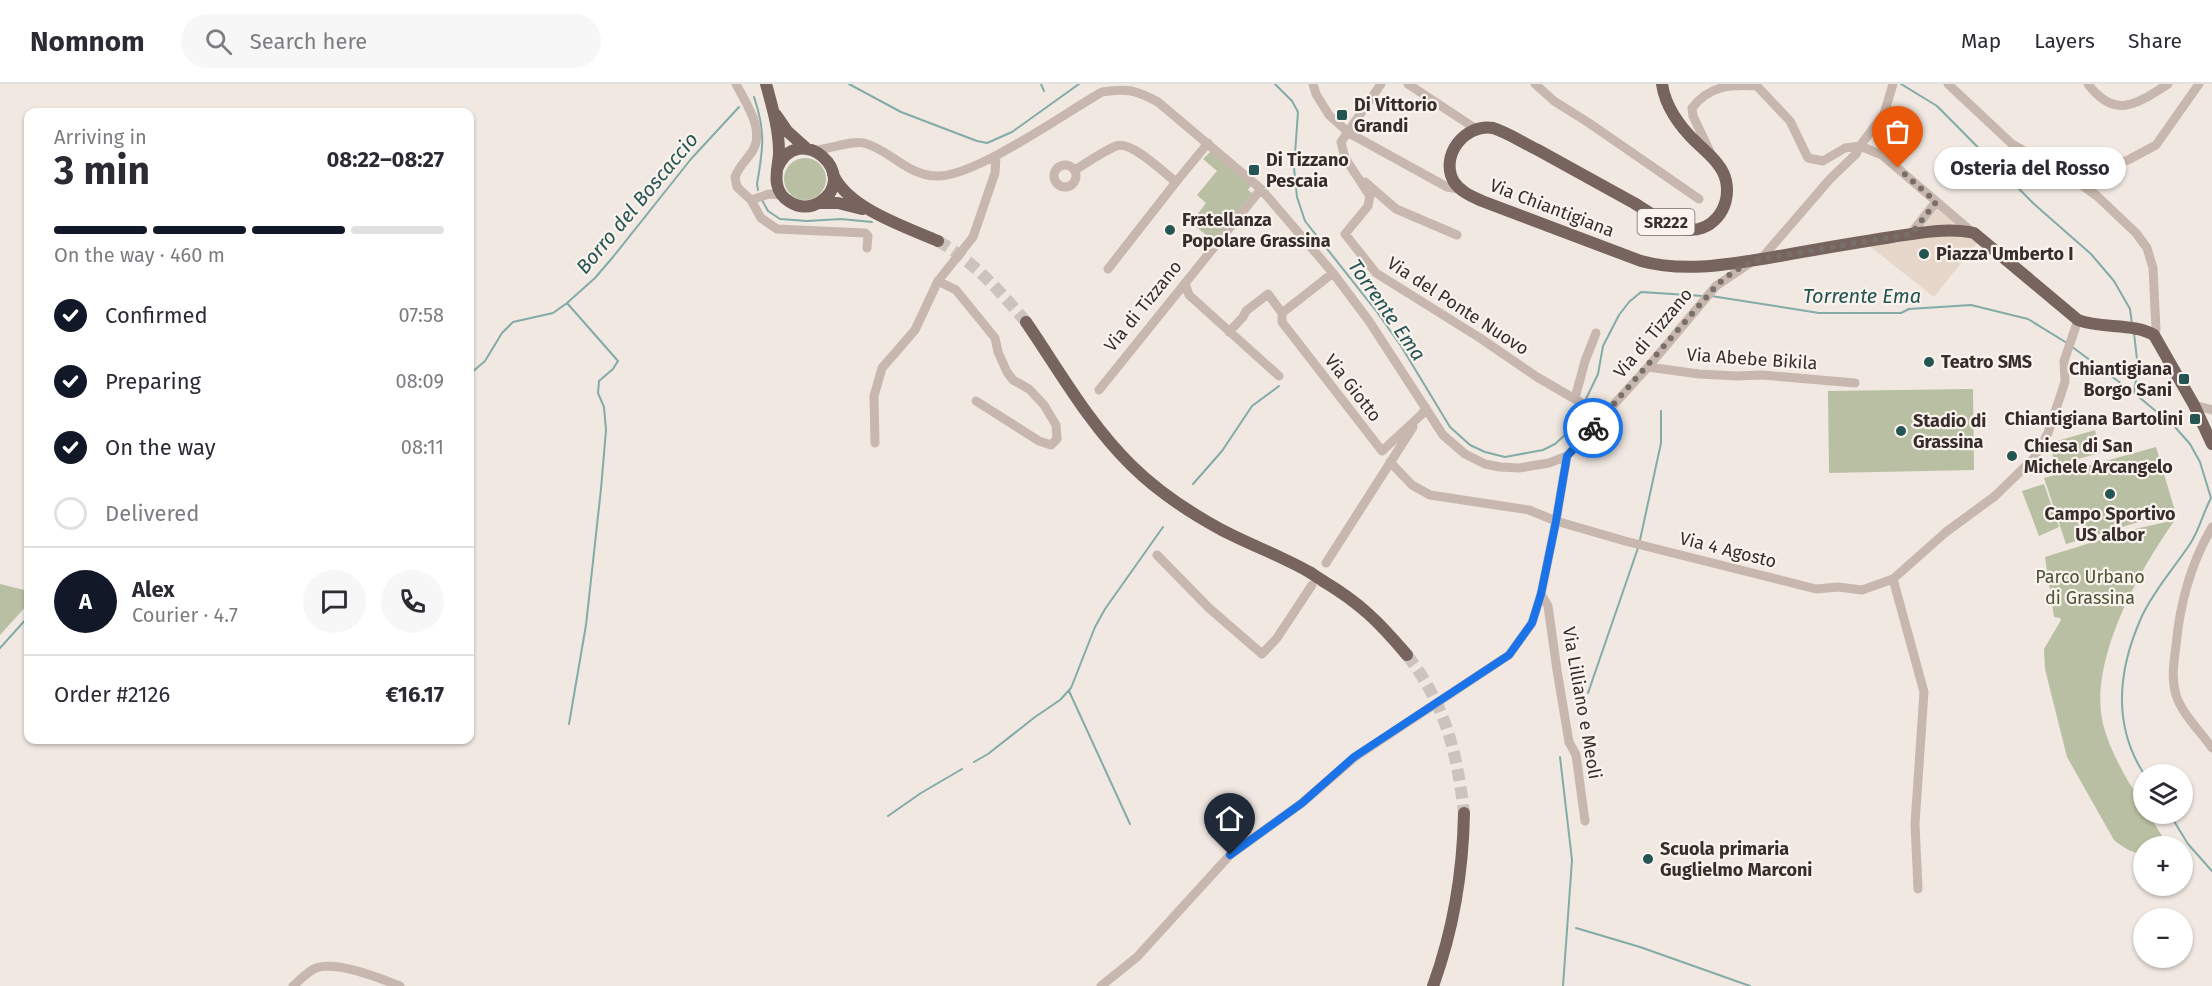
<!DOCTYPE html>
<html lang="en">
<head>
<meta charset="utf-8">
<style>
	body { margin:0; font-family:"Fira Sans",sans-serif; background:#f7f7f7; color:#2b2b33; height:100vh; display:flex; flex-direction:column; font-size:22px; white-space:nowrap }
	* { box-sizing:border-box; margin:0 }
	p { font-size:20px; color:#7c7c81 }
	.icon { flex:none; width:33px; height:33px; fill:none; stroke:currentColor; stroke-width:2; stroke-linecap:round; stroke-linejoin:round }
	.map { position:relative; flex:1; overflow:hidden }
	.drawer { position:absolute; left:24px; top:24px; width:450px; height:636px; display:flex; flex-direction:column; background:#fff; border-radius:12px; box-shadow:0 2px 4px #0004 }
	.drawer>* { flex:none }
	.tools { position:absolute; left:2133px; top:680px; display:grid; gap:12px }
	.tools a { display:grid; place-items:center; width:60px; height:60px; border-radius:50%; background:#fff; box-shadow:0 2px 4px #0004; font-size:30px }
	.pin { position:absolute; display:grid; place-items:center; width:51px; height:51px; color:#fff; margin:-62px -26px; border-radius:50% 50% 50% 0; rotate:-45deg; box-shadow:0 0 6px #0007 }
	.pin .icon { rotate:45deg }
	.courier { position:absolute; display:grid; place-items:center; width:60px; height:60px; margin:-30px; border:4px solid #1a73e8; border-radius:50%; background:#fff; color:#222; box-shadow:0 2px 8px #0007 }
	.bubble { position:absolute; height:42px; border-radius:21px; background:#fff; box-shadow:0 2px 4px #0004; font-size:20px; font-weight:700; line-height:42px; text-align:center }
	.overview em { font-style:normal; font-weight:700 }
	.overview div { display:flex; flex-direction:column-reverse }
	.overview { display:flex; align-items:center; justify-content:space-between; height:102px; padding:0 30px }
	h1 { font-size:39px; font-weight:700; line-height:45px }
	.bar { display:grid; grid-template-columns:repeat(4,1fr); gap:9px 6px; align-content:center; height:72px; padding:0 30px }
	.bar i { height:8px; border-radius:4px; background:#e1e1e2 }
	.bar .selected { background:#111827 }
	.bar p { grid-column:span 4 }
	.line { display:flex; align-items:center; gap:15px; padding:0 30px; border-top:2px solid #e1e1e2 }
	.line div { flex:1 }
	.round { display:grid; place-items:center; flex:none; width:63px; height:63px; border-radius:32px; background:#f7f7f7 }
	ol { padding:0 30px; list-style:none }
	li { display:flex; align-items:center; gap:18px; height:66px }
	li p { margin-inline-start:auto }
	li .icon { padding:6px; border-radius:50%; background:#111827; color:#fff; stroke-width:4 }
	li:last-child { color:#7c7c81 }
	li i { width:33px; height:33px; border:3px solid #e1e1e2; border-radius:50% }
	header { display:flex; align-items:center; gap:36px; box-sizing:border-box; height:84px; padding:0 30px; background:#fff; border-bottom:2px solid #e1e1e2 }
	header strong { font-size:28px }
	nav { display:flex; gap:33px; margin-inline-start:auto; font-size:21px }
	.search { width:420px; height:54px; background:#f7f7f7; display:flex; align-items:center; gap:15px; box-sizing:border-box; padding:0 21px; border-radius:33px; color:#7c7c81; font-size:22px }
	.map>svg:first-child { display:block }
</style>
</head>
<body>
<header>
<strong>Nomnom</strong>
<div class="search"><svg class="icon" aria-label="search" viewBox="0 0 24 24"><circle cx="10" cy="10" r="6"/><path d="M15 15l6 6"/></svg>Search here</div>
<nav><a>Map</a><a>Layers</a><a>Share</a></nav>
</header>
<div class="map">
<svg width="2212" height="902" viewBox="0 0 2212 902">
	<rect width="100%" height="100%" fill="#f1e8e1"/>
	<!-- green -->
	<path fill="#b8bfa2" d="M1210,68H1215L1251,101L1248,106L1252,109L1214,157L1191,139L1206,119L1197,111L1217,87L1203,75Z
		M784 95a21 21 0 1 1 42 0a21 21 0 1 1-42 0Z
		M1973,305L1974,386L1829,389L1828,307Z
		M2095,346L2100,369L2055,381L2050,359Z
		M2156,363L2175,427L2066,460L2044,394Z
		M2044,400L2059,443L2039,452L2022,407Z
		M2175,436C2139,486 2084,584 2105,647C2110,664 2119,681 2128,697C2134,707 2144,717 2144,729H2148L2168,762H2144L2143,769C2132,770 2123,763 2114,756L2067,673L2045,585L2044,565L2061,536L2060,534L2054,533L2045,473L2135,445Z
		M0,500L28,507V520L0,551Z"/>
	<!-- plaza -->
	<path fill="#e7d7ca" d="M1933,113L1982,153L1934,213L1867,160L1906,148Z"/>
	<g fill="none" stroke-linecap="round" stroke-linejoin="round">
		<!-- stream -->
		<path stroke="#83aba8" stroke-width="2" d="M849,0L901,28L977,57L987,59L1012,48L1079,0
			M1041,0L1044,7
			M1275,0L1292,17L1298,28L1294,84L1297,113L1305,137L1377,228L1401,262L1450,343L1470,361L1485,368L1505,373L1543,366L1555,360L1567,349L1582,324
			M1901,0L1937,22L2034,120L2091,170L2114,197L2130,225L2132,240
			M754,13C766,48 763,65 757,100L758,106
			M762,116L768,127L780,135L807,137L841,135L872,138
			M1711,212L1819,229H1901L1909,225L1971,221L2028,235L2067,259
			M567,219L618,277L613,285L599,297L598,309L604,323L606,346L601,405L586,541L569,640
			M2134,249L2138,284L2134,308
			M2071,262L2134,309L2175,343L2190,360L2200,378L2211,414C2203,429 2199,447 2190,460C2174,484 2154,506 2142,532C2118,585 2112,640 2144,690
			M470,290L485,277L502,249L513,238L553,229L567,219L595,194L613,173L691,75L739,23
			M1584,319L1598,290L1603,262L1619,231L1629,218L1641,208L1703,212
			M1193,400L1222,367L1252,322L1279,302
			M1640,456L1661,359V327
			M0,564L28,533
			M1069,607L1130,740
			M1588,609L1638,464
			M1560,673L1572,776L1563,902
			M974,678L988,670L1035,633L1060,616L1071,604L1095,543L1105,525L1163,443
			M2169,729L2188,760L2212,787
			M888,732L921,709L962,685
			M1576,844L1640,863L1750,902"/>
		<!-- major-tunnel -->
		<path stroke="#ccc3bd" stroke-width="12" stroke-dasharray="12 6" stroke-linecap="butt" d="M938,157C973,177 1000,207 1026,238
			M1407,571C1445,620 1457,668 1464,729"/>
		<!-- minor -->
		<path stroke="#c8b7ae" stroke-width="9" d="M736,0C745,18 765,45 753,66C747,76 739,82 735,93L737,103L751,116L761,134L777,145L865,149L868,152L867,164
			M1313,0L1316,10L1329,31L1349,49L1447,103L1459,105
			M1381,0L1341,58L1345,74L1370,112L1368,122L1345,150L1376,189L1480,254L1537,293L1592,325L1606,330
			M1408,0L1476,45
			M1535,0L1554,17L1589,39L1699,115
			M1755,0L1790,37L1808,74L1823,77L1845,64L1860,62L1882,71L1972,148
			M1948,0L2012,60L2072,94L2097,112L2136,149L2147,164L2153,184L2156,245L2154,251
			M2088,0C2115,36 2137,20 2168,0
			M814,66C829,66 851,56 864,59C891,66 908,93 939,92C978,91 1065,29 1102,8C1127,4 1136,6 1158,18L1261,105L1333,189L1369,237L1443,351L1465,370L1485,380L1500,383L1519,384L1549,379L1567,372L1648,283L1716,202L1750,179
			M1711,70L1693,32L1692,24C1709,2 1730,0 1757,2
			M1054 92a11 11 0 1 1 22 0a11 11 0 1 1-22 0Z
			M1075,86C1088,78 1102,68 1116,62C1131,56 1164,89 1176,98L1208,59
			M2072,94L2128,76L2156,61L2199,0
			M1365,98L1396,125L1457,151
			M751,116L769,110L782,111
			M1911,150L1936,118
			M1761,175L1830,95L1856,70L1860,62L1884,30L1893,0
			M1108,185L1176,98
			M938,197L956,206L995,254L998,268L1007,288L1013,296L1029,305L1044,321L1056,341L1057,355L1051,361L1039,357L976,317
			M1185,199L1189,211L1279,292
			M1282,229L1333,189
			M1229,248L1243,233L1246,227L1268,210L1282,229V238L1382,367L1421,331L1426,324
			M1648,283L1699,290L1737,292L1762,291L1855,299
			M1099,306L1261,105
			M1575,314L1585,277L1596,249
			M2194,321L2212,326
			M875,359L874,312L882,284L915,246L938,197L973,153L995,89L996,72
			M1390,378L1412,401L1430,411L1529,426L1556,437L1625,457L1816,505L1838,503L1862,506L1893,495L1946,448L1995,412L2034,374L2048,349L2065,298L2064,277L2078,236
			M2212,443C2191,479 2180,519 2176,561C2174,578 2171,594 2176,611C2182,630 2201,648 2212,664
			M1157,471L1209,524L1262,570L1277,554L1312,501
			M1326,479L1413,343
			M1893,495L1924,608L1915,740L1918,805
			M1541,510L1548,522L1557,586L1569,658L1576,671L1585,737
			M293,902C300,896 308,887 316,884C338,877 379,894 400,902
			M1101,902L1137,873L1230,771L1302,719L1355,673L1509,571L1532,539L1541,510L1556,437L1567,372"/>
		<!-- major -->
		<path stroke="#77645e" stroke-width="12" d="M766,0C772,22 779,45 779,68C779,78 775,89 777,100C778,107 783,114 790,118C799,124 811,124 820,118C862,91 798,34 777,85
			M1662,0C1665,22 1680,43 1696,58C1707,69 1723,81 1726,97C1732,124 1711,151 1683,145C1665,141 1649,128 1634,119C1602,101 1570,84 1538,66C1523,59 1509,49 1493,44C1465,39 1439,72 1454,98C1461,108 1471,112 1482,117L1641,177C1685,189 1730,180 1774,173C1813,166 1852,159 1892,153C1918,149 1948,143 1974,149L2078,236C2101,245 2134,239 2154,251L2194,321L2212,360
			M776,31L787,47L807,65
			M833,90C847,124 906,143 938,157
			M818,119H838L862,125
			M1026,238C1059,286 1089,340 1131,381C1157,407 1189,428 1220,445C1250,461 1282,472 1311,489
			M1323,497C1360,519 1379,538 1407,571
			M1433,902C1453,847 1463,787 1464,729"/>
		<!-- major-bridge -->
		<path stroke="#77645e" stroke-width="12" d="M1311,489L1323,497"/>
	</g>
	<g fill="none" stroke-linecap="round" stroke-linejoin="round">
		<!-- done -->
		<path stroke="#786f6b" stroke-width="6" stroke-dasharray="0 10.8" d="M1593,344L1716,202C1728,191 1745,179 1761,175L1911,150L1936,118L1898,84"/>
		<!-- route -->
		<path stroke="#1a73e8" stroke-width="8" d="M1230,771L1302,719L1354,673L1509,571L1532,539L1541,510L1556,437L1567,372L1593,344"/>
	</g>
	<!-- markers -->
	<g fill="#255553" stroke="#f9f2ed" stroke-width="2">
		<rect x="1336" y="25" width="12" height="12" rx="3"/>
		<rect x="1248" y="80" width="12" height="12" rx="3"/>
		<circle cx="1170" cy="146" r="6"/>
		<circle cx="1924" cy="170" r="6"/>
		<circle cx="1929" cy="278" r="6"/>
		<rect x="2178" y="289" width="12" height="12" rx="3"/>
		<rect x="2189" y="329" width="12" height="12" rx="3"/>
		<circle cx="1901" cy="347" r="6"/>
		<circle cx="2012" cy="372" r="6"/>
		<circle cx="2110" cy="410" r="6"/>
		<circle cx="1648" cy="775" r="6"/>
	</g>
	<g text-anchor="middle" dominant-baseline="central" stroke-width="4.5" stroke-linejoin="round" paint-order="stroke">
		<!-- shield labels -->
		<rect fill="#f9f2ed" stroke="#716965" stroke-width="1.5" x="1637.5" y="125" width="57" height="26" rx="4.5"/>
		<g font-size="16" font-weight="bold" fill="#372e2b">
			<text x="1666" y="138">SR222</text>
		</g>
		<!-- poi labels -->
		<g font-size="18" font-weight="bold" fill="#372e2b" stroke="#f9f2ed" text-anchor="start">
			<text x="1354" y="21">Di Vittorio<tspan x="1354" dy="21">Grandi</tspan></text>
			<text x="1266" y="76">Di Tizzano<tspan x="1266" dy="21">Pescaia</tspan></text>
			<text x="1182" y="136">Fratellanza<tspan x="1182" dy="21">Popolare Grassina</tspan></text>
			<text x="1936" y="170">Piazza Umberto I</text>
			<text x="1941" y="278">Teatro SMS</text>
			<text x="2172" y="285" text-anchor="end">Chiantigiana<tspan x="2172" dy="21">Borgo Sani</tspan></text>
			<text x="2183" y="335" text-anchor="end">Chiantigiana Bartolini</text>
			<text x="1913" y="337">Stadio di<tspan x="1913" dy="21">Grassina</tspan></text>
			<text x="2024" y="362">Chiesa di San<tspan x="2024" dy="21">Michele Arcangelo</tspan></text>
			<text x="2110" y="430" text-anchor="middle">Campo Sportivo<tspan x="2110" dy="21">US albor</tspan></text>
			<text x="1660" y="765">Scuola primaria<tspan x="1660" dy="21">Guglielmo Marconi</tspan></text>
		</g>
		<!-- street labels -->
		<g font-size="18" fill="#372e2b" stroke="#f9f2ed">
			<text transform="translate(1552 124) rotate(21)">Via Chiantigiana</text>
			<text transform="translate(1143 222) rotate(-51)">Via di Tizzano</text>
			<text transform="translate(1458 222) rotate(33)">Via del Ponte Nuovo</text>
			<text transform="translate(1653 249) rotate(-50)">Via di Tizzano</text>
			<text transform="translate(1752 275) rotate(4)">Via Abebe Bikila</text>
			<text transform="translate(1353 304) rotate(52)">Via Giotto</text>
			<text transform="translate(1728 466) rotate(14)">Via 4 Agosto</text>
			<text transform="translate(1582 619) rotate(80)">Via Lilliano e Meoli</text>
		</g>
		<!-- park labels -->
		<g font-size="18" fill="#4a5332" stroke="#f9f2ed">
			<text x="2090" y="493">Parco Urbano<tspan x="2090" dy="21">di Grassina</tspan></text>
		</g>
		<!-- water labels -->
		<g font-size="20" font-style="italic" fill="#255553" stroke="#f9f2ed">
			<text transform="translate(637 119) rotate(-50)">Borro del Boscaccio</text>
			<text x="1862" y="212">Torrente Ema</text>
			<text transform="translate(1387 226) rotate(55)">Torrente Ema</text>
		</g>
	</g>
</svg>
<div class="tools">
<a><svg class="icon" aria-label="layers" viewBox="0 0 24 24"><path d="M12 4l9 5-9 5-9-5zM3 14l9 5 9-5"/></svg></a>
<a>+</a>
<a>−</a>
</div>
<div class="pin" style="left:1898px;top:84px;background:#ea580c"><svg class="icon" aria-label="bag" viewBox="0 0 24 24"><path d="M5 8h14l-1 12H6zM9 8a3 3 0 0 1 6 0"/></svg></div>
<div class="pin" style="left:1230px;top:771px;background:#1f2937"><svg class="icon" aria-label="home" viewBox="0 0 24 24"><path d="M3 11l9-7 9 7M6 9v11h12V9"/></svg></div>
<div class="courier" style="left:1593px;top:344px"><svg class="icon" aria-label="bike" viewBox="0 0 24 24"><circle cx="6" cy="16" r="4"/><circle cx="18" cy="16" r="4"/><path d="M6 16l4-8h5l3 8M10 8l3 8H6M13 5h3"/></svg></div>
<div class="bubble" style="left:1934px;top:63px;width:192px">Osteria del Rosso</div>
<section class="drawer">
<div class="overview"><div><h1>3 min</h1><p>Arriving in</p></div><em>08:22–08:27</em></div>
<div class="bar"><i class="selected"></i><i class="selected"></i><i class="selected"></i><i></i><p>On the way · 460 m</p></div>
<ol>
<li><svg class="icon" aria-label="check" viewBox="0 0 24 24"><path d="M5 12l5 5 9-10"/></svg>Confirmed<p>07:58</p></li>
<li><svg class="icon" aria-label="check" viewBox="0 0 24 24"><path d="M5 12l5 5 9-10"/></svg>Preparing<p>08:09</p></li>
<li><svg class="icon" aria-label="check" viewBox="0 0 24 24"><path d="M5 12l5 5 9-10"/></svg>On the way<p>08:11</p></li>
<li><i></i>Delivered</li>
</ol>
<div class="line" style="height:108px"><b class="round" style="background:#111827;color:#fff">A</b><div><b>Alex</b><p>Courier · 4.7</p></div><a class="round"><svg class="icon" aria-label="chat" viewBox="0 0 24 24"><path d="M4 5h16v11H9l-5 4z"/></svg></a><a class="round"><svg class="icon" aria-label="phone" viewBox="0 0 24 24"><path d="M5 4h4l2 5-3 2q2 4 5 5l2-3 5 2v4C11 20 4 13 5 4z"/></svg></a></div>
<div class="line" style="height:78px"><div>Order #2126</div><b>€16.17</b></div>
</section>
</div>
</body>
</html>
